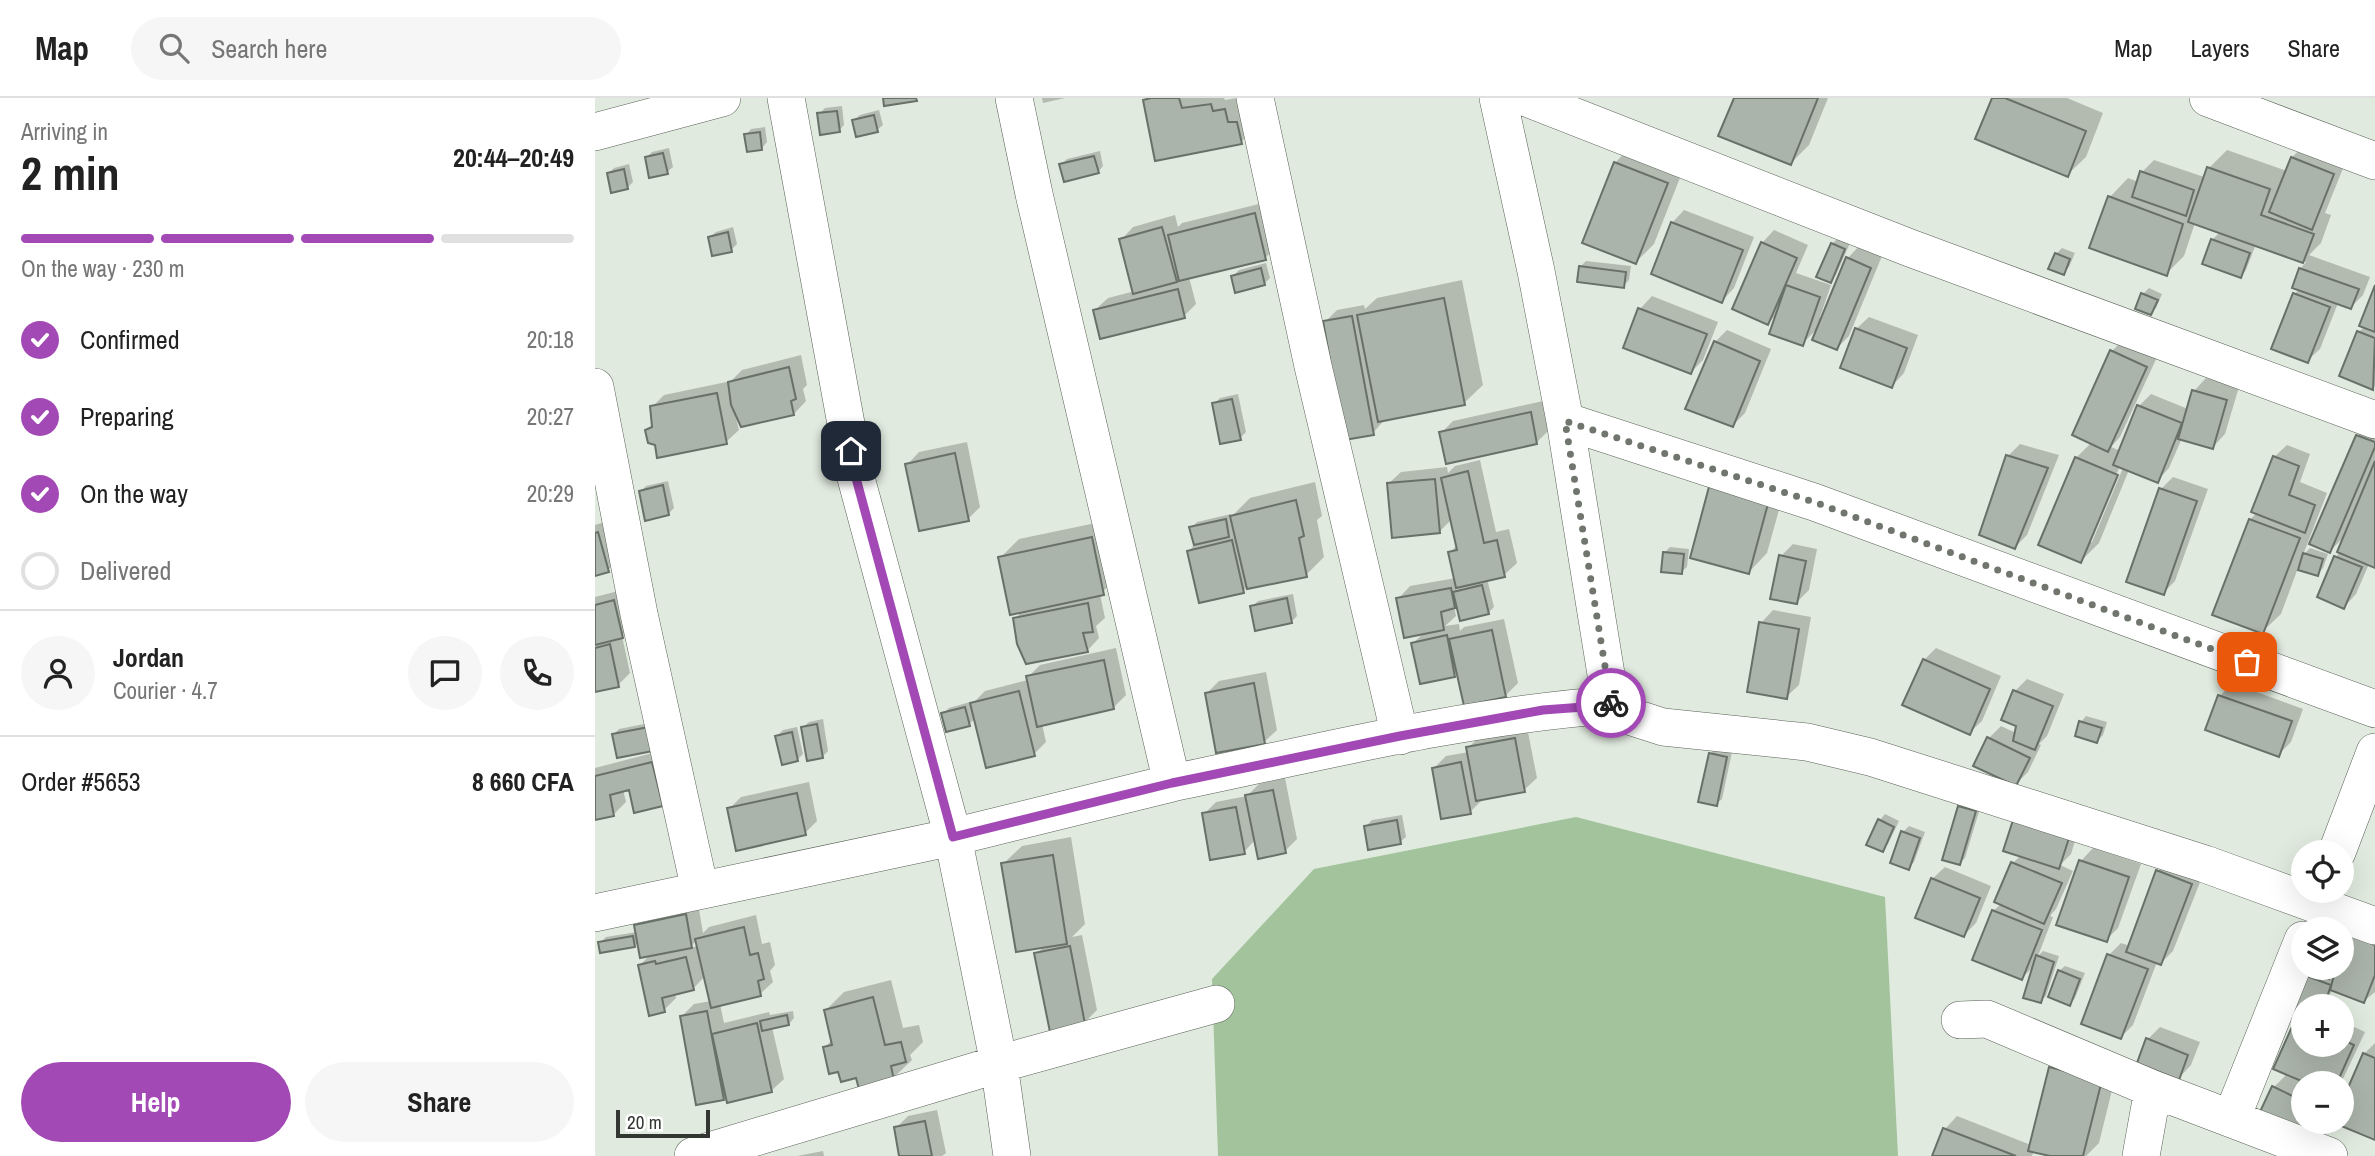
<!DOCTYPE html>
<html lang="en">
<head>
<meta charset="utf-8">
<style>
	body { margin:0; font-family:"Archivo Narrow",sans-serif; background:#f6f6f6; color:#222; height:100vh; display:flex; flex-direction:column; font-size:26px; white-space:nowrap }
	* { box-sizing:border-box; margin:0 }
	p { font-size:23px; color:#767676 }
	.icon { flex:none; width:38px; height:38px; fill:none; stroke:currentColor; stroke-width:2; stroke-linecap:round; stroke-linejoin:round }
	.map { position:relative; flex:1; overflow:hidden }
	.sheet { display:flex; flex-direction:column; background:#fff; width:595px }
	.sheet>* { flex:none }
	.controls { position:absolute; left:1696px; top:742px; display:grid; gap:14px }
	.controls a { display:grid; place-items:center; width:63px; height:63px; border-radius:50%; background:#fff; box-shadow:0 7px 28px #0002; font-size:35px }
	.scale { position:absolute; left:21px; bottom:18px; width:94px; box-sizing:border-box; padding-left:7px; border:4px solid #333732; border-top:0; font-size:19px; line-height:24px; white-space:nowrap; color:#333732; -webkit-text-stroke:5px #fff; paint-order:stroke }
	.pin { position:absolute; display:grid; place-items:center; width:60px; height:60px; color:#fff; margin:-30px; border-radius:14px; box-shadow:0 4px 10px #0006 }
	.courier { position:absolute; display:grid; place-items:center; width:70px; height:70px; margin:-35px; border:5px solid #a349b5; border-radius:50%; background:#fff; color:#222; box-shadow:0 2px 9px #0007 }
	.head em { font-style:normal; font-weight:700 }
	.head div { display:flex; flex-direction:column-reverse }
	.head { display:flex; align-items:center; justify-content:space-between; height:119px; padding:0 21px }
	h1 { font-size:46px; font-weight:700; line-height:52px }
	.bar { display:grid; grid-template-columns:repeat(4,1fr); gap:10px 7px; align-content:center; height:84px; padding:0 21px }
	.bar i { height:9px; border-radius:5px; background:#e0e0e0 }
	.bar .active { background:#a349b5 }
	.bar p { grid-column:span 4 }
	.line { display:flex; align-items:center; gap:18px; padding:0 21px; border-top:2px solid #e0e0e0 }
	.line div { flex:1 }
	.round { display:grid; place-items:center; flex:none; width:74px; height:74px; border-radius:37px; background:#f6f6f6 }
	ol { padding:0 21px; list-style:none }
	li { display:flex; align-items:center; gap:21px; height:77px }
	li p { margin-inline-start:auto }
	li .icon { padding:7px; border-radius:50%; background:#a349b5; color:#fff; stroke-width:4 }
	li:last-child { color:#767676 }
	li i { width:38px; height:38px; border:4px solid #e0e0e0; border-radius:50% }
	.cta { display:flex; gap:14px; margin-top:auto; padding:14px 21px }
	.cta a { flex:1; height:80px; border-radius:42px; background:#a349b5; color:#fff; font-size:28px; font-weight:700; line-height:80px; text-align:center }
	.cta a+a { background:#f6f6f6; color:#222 }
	header { display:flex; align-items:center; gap:42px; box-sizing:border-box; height:98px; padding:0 35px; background:#fff; border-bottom:2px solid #e0e0e0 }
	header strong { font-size:33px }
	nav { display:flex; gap:38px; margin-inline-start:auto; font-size:24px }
	.search { width:490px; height:63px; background:#f6f6f6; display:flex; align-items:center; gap:18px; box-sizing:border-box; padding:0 24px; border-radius:38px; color:#767676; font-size:26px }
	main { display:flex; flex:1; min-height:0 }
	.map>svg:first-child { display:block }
</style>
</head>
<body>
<header>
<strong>Map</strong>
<div class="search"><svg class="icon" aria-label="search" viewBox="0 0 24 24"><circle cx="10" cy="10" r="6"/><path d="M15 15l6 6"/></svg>Search here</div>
<nav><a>Map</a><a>Layers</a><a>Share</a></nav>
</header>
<main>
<section class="sheet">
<div class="head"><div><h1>2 min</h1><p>Arriving in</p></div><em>20:44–20:49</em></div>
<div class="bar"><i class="active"></i><i class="active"></i><i class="active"></i><i></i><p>On the way · 230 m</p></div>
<ol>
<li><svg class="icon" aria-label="check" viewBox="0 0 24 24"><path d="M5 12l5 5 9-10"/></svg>Confirmed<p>20:18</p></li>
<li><svg class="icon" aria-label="check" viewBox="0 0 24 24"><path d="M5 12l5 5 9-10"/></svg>Preparing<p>20:27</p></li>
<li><svg class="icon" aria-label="check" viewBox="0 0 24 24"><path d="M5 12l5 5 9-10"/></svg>On the way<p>20:29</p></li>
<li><i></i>Delivered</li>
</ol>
<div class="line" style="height:126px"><a class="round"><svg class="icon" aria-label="person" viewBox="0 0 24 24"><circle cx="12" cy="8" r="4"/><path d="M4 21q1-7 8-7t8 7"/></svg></a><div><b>Jordan</b><p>Courier · 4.7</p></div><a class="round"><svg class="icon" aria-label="chat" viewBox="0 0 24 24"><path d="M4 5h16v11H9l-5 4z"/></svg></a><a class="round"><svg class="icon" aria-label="phone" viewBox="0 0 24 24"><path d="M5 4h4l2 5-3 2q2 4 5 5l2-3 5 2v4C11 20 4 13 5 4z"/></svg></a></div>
<div class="line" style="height:91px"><div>Order #5653</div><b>8 660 CFA</b></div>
<div class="cta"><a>Help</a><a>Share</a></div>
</section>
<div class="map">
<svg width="1780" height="1058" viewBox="0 0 1780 1058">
	<rect width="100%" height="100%" fill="#e0eade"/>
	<!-- forest -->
	<path fill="#a2c39c" d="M981,719L1290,799L1303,1058H623L617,881L719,771Z"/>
	<!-- shadow -->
	<path fill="#0003" fill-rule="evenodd" d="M447,0H470L448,5Z
		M552,0H629L630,2L642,0L645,13L658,32L646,44L550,2Z
		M1140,0H1233L1214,47L1196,65Z
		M1399,0H1472L1508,15L1491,59L1472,77Z
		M247,8L249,27L244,32L224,16L230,10Z
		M284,12L288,27L282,32L259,22L265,17Z
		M170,29L172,44L167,50L151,37L156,31Z
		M1038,46L1090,67L1059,146L1041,164L1020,65Z
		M1710,47L1751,63L1730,115L1736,117L1726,145L1714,157L1775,179L1768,197L1756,209L1743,205L1725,251L1712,263L1699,196L1705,191V171L1711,164L1661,146L1651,172L1646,178L1617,142L1625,134L1600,125L1589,158L1571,176L1515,99L1533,80L1544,84L1547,74L1559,62L1609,79L1614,70L1632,52L1692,73L1697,59Z
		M74,50L78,69L72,74L51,60L57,54Z
		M505,53L508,68L503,74L466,67L472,61Z
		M34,66L38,84L32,90L14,75L19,70Z
		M672,104L682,148L670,160L594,179L601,206L589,218L500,212L513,200L540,193L526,142L538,129L580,117L583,129L587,125Z
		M1089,112L1159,139L1139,190L1127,203L1077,125Z
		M138,129L142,146L136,152L115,139L121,134Z
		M1179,132L1213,147L1201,175L1236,187L1225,219L1227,220L1252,161L1264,148L1287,158L1254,238L1242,250L1223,230L1207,246L1183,215L1173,225L1167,145Z
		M1243,140L1255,145L1241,177L1235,183L1237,146Z
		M1467,150L1480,155L1474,169L1468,175L1461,156Z
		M991,163L1036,168L1034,182L1028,188L986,168Z
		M671,165L675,180L669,186L638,178L644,172Z
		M867,182L888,287L869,305L790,321L778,335L730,224L742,212L769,207L770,211L782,200Z
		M1554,190L1567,196L1561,210L1555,215L1542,210L1548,196Z
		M1780,192V288L1778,290L1764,234L1770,228Z
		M1057,198L1123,224L1108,262L1096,274L1045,211Z
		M1274,219L1323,237L1309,275L1297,288L1261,231Z
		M1132,232L1176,251L1150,315L1138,327L1120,244Z
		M1529,241L1563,257L1525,339L1516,349L1526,353L1544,308L1556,296L1593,311L1599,293L1611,280L1644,289L1630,336L1618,349L1587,340L1574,370L1562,383L1534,372L1504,445L1486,463L1481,360L1497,344L1517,253ZM1525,368L1528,370L1497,444H1493Z
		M206,257L212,287L208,291L211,303L199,316H140L144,332L131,344L62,346L52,332L59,326L57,309L69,297L136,283L147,272Z
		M643,296L651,334L645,340L619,306L625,300Z
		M948,303L954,332L941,345L846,335L858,323Z
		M1775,326L1780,327V468L1774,466L1761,496L1749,509L1724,498L1752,436L1735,453L1762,338Z
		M372,344L385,409L373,421L312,367L324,354Z
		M1425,346L1464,357L1432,437L1420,449L1413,358Z
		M1692,347L1715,356L1705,384L1732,395L1708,457L1715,450L1733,456L1728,470L1723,476L1703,470L1686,516L1667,534L1655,422L1662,414L1679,359Z
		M885,362L901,434L914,431L922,465L909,477L892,481L899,509L893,515L862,505L859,508L861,518L850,528L864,526L865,533L869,529L909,521L923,585L911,597L863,573L859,577L818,545L829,535L803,501L815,488L861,480L855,454L863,447L857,421L844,434L793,386L806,374L852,369L853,375L860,368Z
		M1578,379L1613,391L1580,483L1568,495L1566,391Z
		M73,383L79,410L73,416L45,394L51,388Z
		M1192,383L1172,455L1154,474L1097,458Z
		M720,384L727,418L722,422L729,459L711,477L651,490L648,493L594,453L600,446L596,430L602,424L636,416V419L655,400Z
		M15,422L25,460L13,472L0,476V427Z
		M515,422L526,477L505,496L510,520L501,528L504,540L492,553L420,521L428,512L405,460L424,441Z
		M1198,446L1222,451L1214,492L1202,504L1186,458Z
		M1075,449L1094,451L1092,469L1086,474L1069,455Z
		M31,491L39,526L27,538L35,575L23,587L0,592V499Z
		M698,496L702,518L696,524L657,509L663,503Z
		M1178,512L1216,519L1204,587L1191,599L1166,525Z
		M521,550L531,597L518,610L447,626L451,644L439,656L381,620L374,626L348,616L354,610L375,604L376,607L390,593L433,582V579L445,567Z
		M1341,550L1406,578L1387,623L1374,635L1329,562Z
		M671,574L682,632L669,644L612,595L624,583Z
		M1432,581L1469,596L1452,638L1444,646L1446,647L1433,674L1421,686L1394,640L1406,628L1421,635L1420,593Z
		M1637,585L1708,611L1696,644L1683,657L1613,631L1625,598Z
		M1491,618L1512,624L1508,637L1502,643L1486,624Z
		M228,621L233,653L227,659L208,629L214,624Z
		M64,623L68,644L19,636L24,631Z
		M202,629L208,656L202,662L182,638L188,632Z
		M932,629L942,680L929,692L887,702L875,714L839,670L851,658L874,654L873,650L886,637Z
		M1121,650L1137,654L1127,701L1121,706L1115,656Z
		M69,652L67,706L35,690L28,691L31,704L19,716L0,720V670Z
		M690,680L702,741L690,753L660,742L649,754L609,716L621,704L652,698L664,686Z
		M214,684L222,723L210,735L134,711L146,699Z
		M1371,703L1386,707L1370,760L1365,765L1349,761L1365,709Z
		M1290,716L1304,723L1293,746L1287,752L1273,746L1285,722Z
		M807,717L811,739L805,744L771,728L777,722Z
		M1486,724L1476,756L1465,767L1478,773L1461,811L1455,818L1458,819L1443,858L1448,853L1464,858L1451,898L1445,903L1440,867L1427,880L1398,813L1406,806L1401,804L1418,765L1426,757Z
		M1314,728L1330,734L1319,764L1314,770L1308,734Z
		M476,739L490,826L477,839L487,837L502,912L489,925L441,856L450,848L408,766L427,748Z
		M1498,750L1546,766L1523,830L1511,842L1486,763Z
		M1575,761L1609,774L1578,853L1566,865L1562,864L1538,927L1526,939L1514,857L1526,845L1535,848L1563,773Z
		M1350,769L1396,788L1381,825L1369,837L1337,781Z
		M103,805L108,835L114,829L161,817L167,846L175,844L180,867L175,873L178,884L165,896L125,906L129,925L174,914L175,917L198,913L199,920L194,926L177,929L189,981L176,993L132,996L128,1001L87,918L99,906L116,903L110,878L98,891L80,895L81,900L69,912L45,867L56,856L44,843L40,848L5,845L11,839L42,834L41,827L53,815ZM102,842L103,848L94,850Z
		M1738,820L1780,831V894L1769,903L1737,891L1731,908H1708V912L1699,909L1710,878L1717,871L1715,870H1742L1733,879L1740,881L1744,870H1746V831H1733Z
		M1470,868L1490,875L1480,900L1475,906L1464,873Z
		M296,882L308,930L324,927L328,944L315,957L317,962L298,980L262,978L230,949L238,941L231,912L249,894Z
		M1708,916V947H1746V923L1770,934L1746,985H1708V1024H1729L1715,1041L1679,989L1693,975L1703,921Z
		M1565,929L1605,944L1596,967L1584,980L1553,941Z
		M1780,945V1040L1741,1024H1746L1769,956Z
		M1474,951L1524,964L1504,1045L1491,1058H1463L1439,1052L1437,1058H1339L1350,1031L1362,1018L1436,1047L1455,970Z
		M342,1012L351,1055L347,1058H306L301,1030L313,1018Z
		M228,1053L229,1058H202Z"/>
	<!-- building -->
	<path fill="#abb4aa" stroke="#687167" stroke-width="2" d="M288,0H321L322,3L289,8Z
		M556,0H584L587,10L616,6L618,13L630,11L633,24H642L647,46L560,63L548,2Z
		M1139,0H1223L1196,67L1123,38Z
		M1397,0H1410L1491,33L1473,79L1380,41Z
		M242,13L245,34L225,37L222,15Z
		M279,17L283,34L261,39L257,22Z
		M165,34L167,52L152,54L149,36Z
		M68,55L73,76L54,80L50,59Z
		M499,58L504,75L469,84L464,66Z
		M1696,59L1739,76L1717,132L1674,114Z
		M1019,64L1073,85L1041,166L987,145Z
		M1612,69L1675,91L1666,117L1719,136L1708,165L1593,124Z
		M29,71L33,91L16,95L12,75Z
		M1545,73L1599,92L1591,118L1537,99Z
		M1513,98L1588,126L1572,178L1494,150Z
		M660,115L671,162L584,183L573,137Z
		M1076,124L1148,152L1127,205L1056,176Z
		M567,129L582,184L538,196L524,141Z
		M133,134L137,154L117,158L113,139Z
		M1616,141L1655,155L1646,180L1607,166Z
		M1166,144L1202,160L1173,227L1137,211Z
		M1236,145L1250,151L1236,185L1221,179Z
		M1460,155L1475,161L1469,177L1453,171Z
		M1251,159L1276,170L1242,252L1217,242Z
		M984,168L1031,174L1029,190L982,184Z
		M666,170L670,187L640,195L636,178Z
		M1704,170L1764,191L1756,211L1697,190Z
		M1191,187L1225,199L1208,248L1174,236Z
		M1780,187V234L1764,228Z
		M583,191L590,220L505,241L498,212Z
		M1546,195L1563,202L1556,217L1540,211Z
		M1698,195L1735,209L1713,265L1676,251Z
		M849,200L870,307L783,324L762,217Z
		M1043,210L1112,236L1096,276L1028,250Z
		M757,218L779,337L749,342L728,223Z
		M1260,230L1312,250L1297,290L1245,270Z
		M1762,233L1780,240L1778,292L1744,278Z
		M1119,243L1165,263L1138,329L1090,311Z
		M1515,252L1552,269L1513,354L1477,337Z
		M194,269L201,301L196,303L199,317L146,329L136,307L133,284Z
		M1597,292L1632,302L1618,351L1583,341Z
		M122,295L132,346L62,360L60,347L53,345L50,332L57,329L55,308Z
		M637,301L646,342L625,346L617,305Z
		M1542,307L1587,325L1563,385L1518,367Z
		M936,314L942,346L851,366L844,334Z
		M1761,337L1780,344V349L1735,455L1714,446Z
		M360,355L374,423L324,433L310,366Z
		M1411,357L1453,370L1420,451L1384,437Z
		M1678,358L1704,368L1694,397L1720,407L1710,435L1656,414Z
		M1480,359L1523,377L1486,465L1443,447Z
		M1780,363V470L1742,454Z
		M873,373L889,445L902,442L910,479L861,490L853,454L862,452L846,380Z
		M840,381L845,435L797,440L792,385Z
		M1115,385L1174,402L1154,476L1095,460Z
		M68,387L74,417L50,423L44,393Z
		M1564,390L1602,403L1569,497L1531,484Z
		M701,402L709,438L704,440L712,479L652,491L635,418Z
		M631,421L634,439L599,447L594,429Z
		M1654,421L1705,440L1668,536L1617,517Z
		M3,434L14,474L0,478V435Z
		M497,439L509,497L415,517L403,459Z
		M637,442L649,495L604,505L592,453Z
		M1068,454L1089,456L1087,476L1066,474Z
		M1708,455L1728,461L1723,478L1703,472Z
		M1184,457L1211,463L1202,506L1175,501Z
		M1739,458L1767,469L1749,511L1722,499Z
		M887,487L894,516L865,523L858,494Z
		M856,490L860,510L846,514L849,532L809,540L801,500Z
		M692,500L697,525L660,533L655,508Z
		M19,502L28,540L0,547V507Z
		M493,505L498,534L488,535L493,554L431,566L422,546L418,520Z
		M1164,524L1204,531L1192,601L1152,594Z
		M897,532L911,599L869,608L854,541Z
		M852,537L860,579L825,586L816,545Z
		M15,546L24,589L0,594V550Z
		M1328,561L1395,591L1375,637L1307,607Z
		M509,562L519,611L442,629L431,578Z
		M659,585L670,646L621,655L610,595Z
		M1418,592L1458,608L1440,652L1418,643L1421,628L1406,622Z
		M424,593L440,658L391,670L375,605Z
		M1623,597L1697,623L1684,659L1610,632Z
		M370,609L375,628L351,634L346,615Z
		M1484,623L1507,630L1502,645L1480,638Z
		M222,626L228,660L212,663L206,629Z
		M59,628L63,652L22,660L17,636Z
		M197,634L203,663L187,667L180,638Z
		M1392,639L1435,660L1421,688L1378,668Z
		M920,640L930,694L881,703L871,649Z
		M1114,655L1132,659L1122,708L1103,704Z
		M57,664L68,708L39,715L34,692L15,697L19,718L0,722V678Z
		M866,664L876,716L846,721L837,670Z
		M678,692L691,755L663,761L650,697Z
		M202,695L211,737L141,753L132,710Z
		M1363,708L1381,713L1365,767L1347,762Z
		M641,709L650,756L615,762L607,715Z
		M1419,719L1475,737L1464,771L1408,753Z
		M1283,721L1299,729L1288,754L1271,747Z
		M802,722L806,746L773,752L769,728Z
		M1306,733L1325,740L1314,772L1295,765Z
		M458,757L472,846L421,854L406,765Z
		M1484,762L1534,779L1512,844L1461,827Z
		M1416,764L1467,785L1449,826L1399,804Z
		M1561,772L1597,786L1566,867L1531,854Z
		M1336,780L1385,800L1369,839L1320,820Z
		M1397,812L1447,832L1427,882L1377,862Z
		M91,816L97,850L45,860L39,827Z
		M149,829L155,857L163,855L169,881L163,883L166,898L116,910L100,841Z
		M1754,837L1780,847V877L1769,905L1735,892L1741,870H1746V856Z
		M38,838L40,849L5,855L3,844Z
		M475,848L490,926L455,934L439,855Z
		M1512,856L1553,871L1526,941L1486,926Z
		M1441,857L1459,864L1446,905L1428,900Z
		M91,859L99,892L67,900L70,914L54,918L43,867L60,863L61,866Z
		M1713,870H1739L1734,881Z
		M1463,872L1485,881L1475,908L1453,899Z
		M1709,877L1736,887L1729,908H1708V914L1697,910Z
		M278,899L290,947L306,944L311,964L296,968L299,982L264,991L261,980L246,984L243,974L234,976L228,949L237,947L229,912Z
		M112,913L129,1002L101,1007L85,918Z
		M192,917L194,927L167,933L165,923Z
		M1701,920L1708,923V947H1746V941L1759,947L1742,985H1711L1678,971Z
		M162,925L177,994L132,1005L117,936Z
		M1551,940L1593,957L1584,982L1542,965Z
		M1768,955L1780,960V1042L1739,1025L1746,1024V1006Z
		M1454,969L1507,982L1488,1058H1455L1433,1053Z
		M1677,988L1708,1003V1024H1724L1715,1043L1663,1018Z
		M330,1023L337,1058H304L299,1029Z
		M1348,1030L1421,1058H1337Z"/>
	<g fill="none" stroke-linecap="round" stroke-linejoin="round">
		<!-- minor casing -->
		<g stroke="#596157" stroke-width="38">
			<path id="minor" d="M191,0L261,380L358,739L404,966L417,1058
				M660,0L718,268L805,638
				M932,0L1315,150L1780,322
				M1613,0L1780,63
				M0,34L127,0
				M0,289L44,516L105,792
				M970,323L1219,404L1780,611
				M1016,607L1040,620L1068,629L1212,644L1275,659L1610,766L1780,828
				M577,685C722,655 868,618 1016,607L970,323L941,173L903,0
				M1742,754L1780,654
				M0,815L358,739L577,685L439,96L419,0
				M1365,922L1392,921L1558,991L1734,1058
				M1637,1019L1708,842
				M98,1058L404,966L621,906
				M1546,1058L1558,991"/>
		</g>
		<!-- minor -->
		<use href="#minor" stroke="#fff" stroke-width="37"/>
	</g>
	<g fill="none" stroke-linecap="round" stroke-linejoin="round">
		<!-- done -->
		<path stroke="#70766e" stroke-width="7" stroke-dasharray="0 12.6" d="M1016,605L970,323L1219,404L1652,564"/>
		<!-- route -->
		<path stroke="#a349b5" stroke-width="9" d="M256,353L261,380L358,739L577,685L805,638L948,612L1016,607V605"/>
	</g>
</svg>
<div class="controls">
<a><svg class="icon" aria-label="locate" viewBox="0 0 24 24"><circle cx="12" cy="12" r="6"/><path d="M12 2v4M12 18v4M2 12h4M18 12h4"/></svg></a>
<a><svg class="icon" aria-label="layers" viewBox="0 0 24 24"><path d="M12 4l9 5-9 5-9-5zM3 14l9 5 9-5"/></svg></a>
<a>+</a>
<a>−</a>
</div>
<div class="scale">20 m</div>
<div class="pin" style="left:1652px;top:564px;background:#ea580c"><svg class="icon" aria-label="bag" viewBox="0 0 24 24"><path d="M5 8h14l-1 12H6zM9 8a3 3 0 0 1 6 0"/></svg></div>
<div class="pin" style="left:256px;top:353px;background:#1f2937"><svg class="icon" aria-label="home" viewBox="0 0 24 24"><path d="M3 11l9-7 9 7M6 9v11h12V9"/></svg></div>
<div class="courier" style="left:1016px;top:605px"><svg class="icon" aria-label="bike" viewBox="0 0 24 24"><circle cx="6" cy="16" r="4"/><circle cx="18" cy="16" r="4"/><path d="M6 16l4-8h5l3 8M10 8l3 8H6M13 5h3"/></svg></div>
</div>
</main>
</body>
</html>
